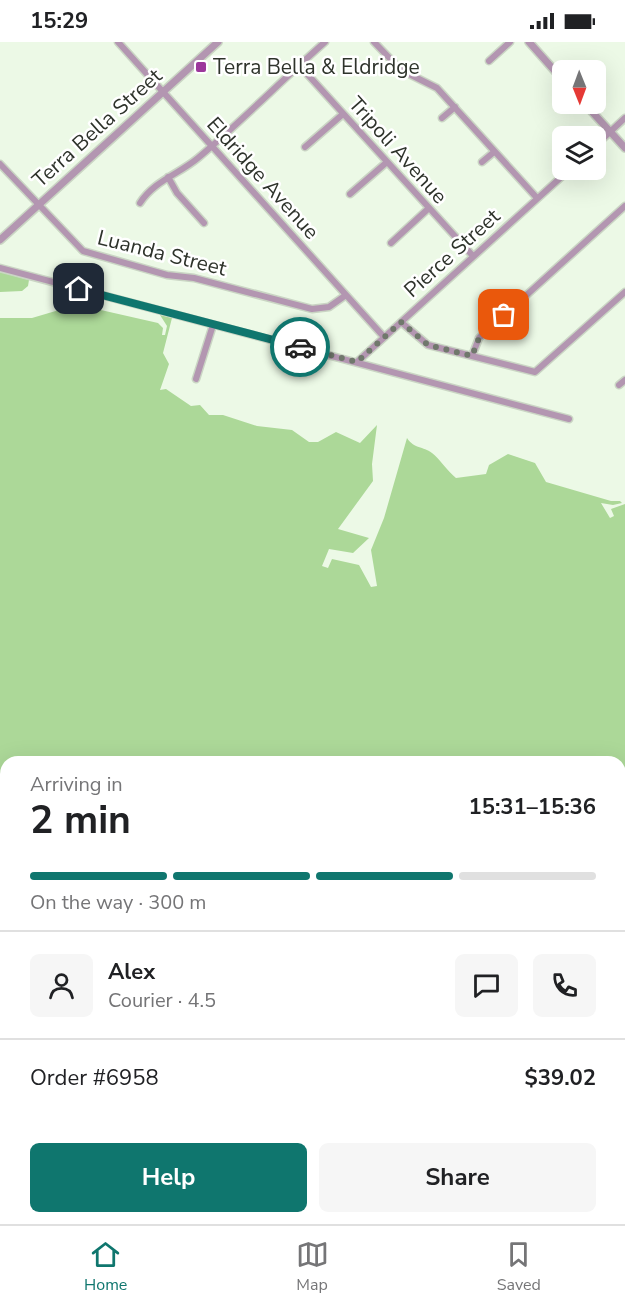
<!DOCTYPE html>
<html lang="en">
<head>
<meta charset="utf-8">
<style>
	body { margin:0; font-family:"Nunito Sans",sans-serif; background:#f6f6f6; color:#202124; height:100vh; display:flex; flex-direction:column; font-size:22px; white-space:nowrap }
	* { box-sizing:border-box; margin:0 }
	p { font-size:20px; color:#757577 }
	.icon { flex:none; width:33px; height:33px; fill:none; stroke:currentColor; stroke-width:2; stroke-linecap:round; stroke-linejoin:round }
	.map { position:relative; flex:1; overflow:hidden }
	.sheet { position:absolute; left:0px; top:714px; width:626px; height:468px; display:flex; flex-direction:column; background:#fff; border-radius:18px 18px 0 0; box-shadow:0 6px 24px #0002 }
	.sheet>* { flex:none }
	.needle { width:39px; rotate:179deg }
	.buttons { position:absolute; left:552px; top:18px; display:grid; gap:12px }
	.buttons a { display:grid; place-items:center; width:54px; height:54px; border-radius:9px; background:#fff; box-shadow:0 6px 24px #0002; font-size:30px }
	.pin { position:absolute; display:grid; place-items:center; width:51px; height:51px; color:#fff; margin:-26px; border-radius:12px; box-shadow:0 3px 9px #0006 }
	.courier { position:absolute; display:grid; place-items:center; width:60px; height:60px; margin:-30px; border:4px solid #0f766e; border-radius:50%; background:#fff; color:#222; box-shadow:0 2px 8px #0007 }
	.headline em { font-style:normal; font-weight:700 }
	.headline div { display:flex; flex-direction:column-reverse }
	.headline { display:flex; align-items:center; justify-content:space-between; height:102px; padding:0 30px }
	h1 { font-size:39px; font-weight:700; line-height:45px }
	.bar { display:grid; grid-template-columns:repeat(4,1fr); gap:9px 6px; align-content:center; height:72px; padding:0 30px }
	.bar i { height:8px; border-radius:4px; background:#e0e0e0 }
	.bar .on { background:#0f766e }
	.bar p { grid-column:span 4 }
	.line { display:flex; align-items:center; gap:15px; padding:0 30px; border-top:2px solid #e0e0e0 }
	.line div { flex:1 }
	.round { display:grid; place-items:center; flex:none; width:63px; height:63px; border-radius:9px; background:#f6f6f6 }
	.cta { display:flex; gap:12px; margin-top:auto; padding:12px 30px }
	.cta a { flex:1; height:69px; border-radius:9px; background:#0f766e; color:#fff; font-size:24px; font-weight:700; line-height:69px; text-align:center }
	.cta a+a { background:#f6f6f6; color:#202124 }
	.status { display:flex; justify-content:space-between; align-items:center; height:42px; padding:0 30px; background:#fff; direction:ltr }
	.status svg { height:16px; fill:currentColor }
	.menu { display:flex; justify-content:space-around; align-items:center; height:84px; border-top:2px solid #e0e0e0; background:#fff; font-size:16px; color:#757577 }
	.menu a { display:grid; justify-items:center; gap:3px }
	.menu .on { color:#0f766e }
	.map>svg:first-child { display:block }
</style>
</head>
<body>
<div class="status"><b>15:29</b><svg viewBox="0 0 49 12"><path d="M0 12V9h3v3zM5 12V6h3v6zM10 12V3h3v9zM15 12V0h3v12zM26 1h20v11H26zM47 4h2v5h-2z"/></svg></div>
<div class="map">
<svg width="625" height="1182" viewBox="0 0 625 1182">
	<rect width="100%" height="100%" fill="#ecf9e6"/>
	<!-- green -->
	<path fill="#acd898" d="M0,230L29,238L28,244L22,249L0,250Z
		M92,266L158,281L163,286L162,293H165L167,284L160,273L172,276L163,311L169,322L160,348L166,347L191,364L200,363L209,373H223L257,384L292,388L309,400H318L336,390L360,401L377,383L372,422L373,439L338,487L369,496L353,511L329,507L322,524L328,526L332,517L359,523L371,545L377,544L371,508L384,476L407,396C414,407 423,404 432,411C439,416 447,429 456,436L486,432L489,423L508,412L535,421L546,440L611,459H620L622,461L613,463L601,461L610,476L614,474L611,467L625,462V827L620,829V720H6V1176H79C62,1182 45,1177 26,1176L19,1182H0V276H32L59,268Z"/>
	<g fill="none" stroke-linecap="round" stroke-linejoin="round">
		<!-- stream -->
		<path stroke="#e8a5e4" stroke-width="1.5" d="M0,1156L6,1153
			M7,1182L9,1176"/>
		<!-- minor casing -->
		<g stroke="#cad5c4" stroke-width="9">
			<path id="minor" d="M118,0L384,295
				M374,0L401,28L437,46L537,156
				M489,19L510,0
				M299,23L473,214
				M442,76L455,65
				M596,103L625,76
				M305,105L343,72
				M482,120L494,110
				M0,122L83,209L167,233L194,236L312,267L329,265L346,253
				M168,135L177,151L204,181
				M350,152L387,120
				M140,161C154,139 179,132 198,116C242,79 282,38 325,0
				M391,201L429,166
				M0,226L569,377
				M401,280L428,303L535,330L625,250
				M472,314L479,296L625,164
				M357,320L569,128
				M196,337L213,283
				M619,343L625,338
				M235,1176L236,1182"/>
		</g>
		<!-- tertiary casing -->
		<g stroke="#cad5c4" stroke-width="10">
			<path id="tertiary" d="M529,0L562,37
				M585,62L625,106
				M0,198L218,0"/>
		</g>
		<!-- minor -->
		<use href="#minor" stroke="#b396b1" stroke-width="6"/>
		<!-- tertiary -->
		<use href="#tertiary" stroke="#b396b1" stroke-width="7"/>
	</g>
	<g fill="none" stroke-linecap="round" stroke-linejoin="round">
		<!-- done -->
		<path stroke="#70786c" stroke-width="6" stroke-dasharray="0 10.8" d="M300,305L357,320L401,280L428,303L472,314L479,296L504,273"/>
		<!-- route -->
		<path stroke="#0f766e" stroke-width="8" d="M79,247L300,305"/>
	</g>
	<!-- markers -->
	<rect fill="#9c379b" stroke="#fff" stroke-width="2" x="195" y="19" width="12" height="12" rx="3"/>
	<g text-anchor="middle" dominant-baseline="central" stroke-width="5" stroke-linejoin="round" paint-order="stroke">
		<!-- poi labels -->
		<g font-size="21" fill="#2e332b" stroke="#fff" text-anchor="start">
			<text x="213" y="25">Terra Bella &amp; Eldridge</text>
		</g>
		<!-- street labels -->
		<g font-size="21" fill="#2e332b" stroke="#fff">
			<text transform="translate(97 86) rotate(-42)">Terra Bella Street</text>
			<text transform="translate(398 108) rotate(48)">Tripoli Avenue</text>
			<text transform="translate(263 136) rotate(48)">Eldridge Avenue</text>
			<text transform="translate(162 211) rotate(14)">Luanda Street</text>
			<text transform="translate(452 211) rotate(-42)">Pierce Street</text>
		</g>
	</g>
</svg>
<div class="buttons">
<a><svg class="needle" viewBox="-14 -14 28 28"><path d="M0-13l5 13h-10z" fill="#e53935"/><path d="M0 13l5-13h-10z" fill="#757577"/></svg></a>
<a><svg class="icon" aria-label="layers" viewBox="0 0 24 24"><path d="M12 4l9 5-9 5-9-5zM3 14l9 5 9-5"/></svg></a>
</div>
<div class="pin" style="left:504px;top:273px;background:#ea580c"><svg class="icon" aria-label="bag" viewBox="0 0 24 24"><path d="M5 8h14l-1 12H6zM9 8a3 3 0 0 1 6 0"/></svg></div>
<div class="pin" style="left:79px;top:247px;background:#1f2937"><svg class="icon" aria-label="home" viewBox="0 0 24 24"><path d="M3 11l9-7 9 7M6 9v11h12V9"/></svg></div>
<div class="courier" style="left:300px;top:305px"><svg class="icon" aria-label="car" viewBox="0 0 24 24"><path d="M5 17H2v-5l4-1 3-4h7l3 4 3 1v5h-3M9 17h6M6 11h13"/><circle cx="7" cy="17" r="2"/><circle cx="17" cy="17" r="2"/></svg></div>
<section class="sheet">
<div class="headline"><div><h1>2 min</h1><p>Arriving in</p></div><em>15:31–15:36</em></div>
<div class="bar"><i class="on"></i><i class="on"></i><i class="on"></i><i></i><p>On the way · 300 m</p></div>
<div class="line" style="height:108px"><a class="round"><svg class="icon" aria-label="person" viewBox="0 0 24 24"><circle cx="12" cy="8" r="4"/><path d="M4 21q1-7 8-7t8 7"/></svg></a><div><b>Alex</b><p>Courier · 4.5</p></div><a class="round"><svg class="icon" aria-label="chat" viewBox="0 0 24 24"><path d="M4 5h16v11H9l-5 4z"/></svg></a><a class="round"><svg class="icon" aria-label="phone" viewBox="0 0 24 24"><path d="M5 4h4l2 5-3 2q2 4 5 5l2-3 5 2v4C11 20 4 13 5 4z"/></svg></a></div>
<div class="line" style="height:78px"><div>Order #6958</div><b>$39.02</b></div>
<div class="cta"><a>Help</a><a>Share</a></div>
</section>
</div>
<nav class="menu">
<a class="on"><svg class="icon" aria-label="home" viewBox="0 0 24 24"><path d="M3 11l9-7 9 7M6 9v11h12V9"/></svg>Home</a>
<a><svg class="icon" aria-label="map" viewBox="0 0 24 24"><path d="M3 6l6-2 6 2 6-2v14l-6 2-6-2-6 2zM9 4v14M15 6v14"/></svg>Map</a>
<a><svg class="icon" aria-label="saved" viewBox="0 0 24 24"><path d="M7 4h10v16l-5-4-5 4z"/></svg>Saved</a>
</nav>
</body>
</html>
